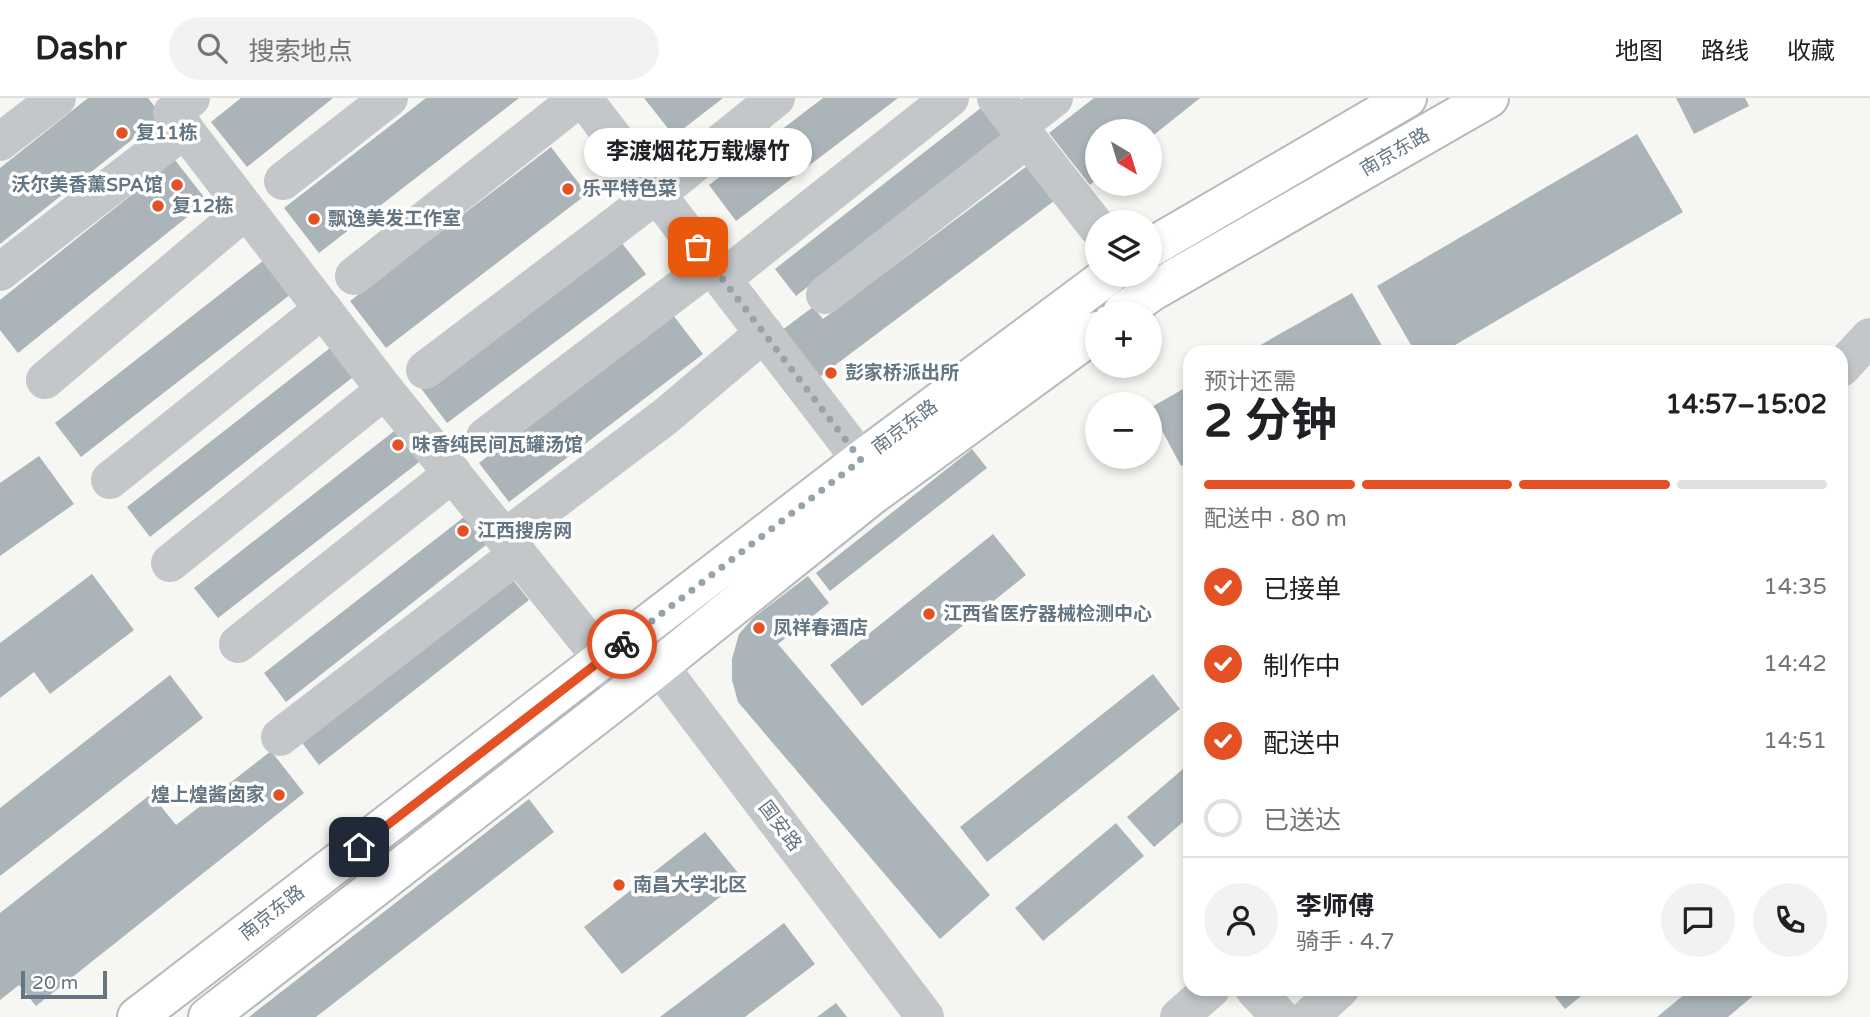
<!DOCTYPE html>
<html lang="zh">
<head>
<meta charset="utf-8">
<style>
	body { margin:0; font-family:"Varela Round","Noto Sans SC",sans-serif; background:#f2f2f2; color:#202124; height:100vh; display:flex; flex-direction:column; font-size:26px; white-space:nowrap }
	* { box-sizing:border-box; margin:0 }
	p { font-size:23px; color:#757577 }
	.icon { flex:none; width:38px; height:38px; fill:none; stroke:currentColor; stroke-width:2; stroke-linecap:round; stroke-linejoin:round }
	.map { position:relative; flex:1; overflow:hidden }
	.drawer { position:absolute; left:1183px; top:247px; width:665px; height:651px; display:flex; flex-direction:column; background:#fff; border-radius:21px; box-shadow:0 4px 10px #0003 }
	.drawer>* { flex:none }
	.needle { width:46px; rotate:142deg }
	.controls { position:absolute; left:1085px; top:21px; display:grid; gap:14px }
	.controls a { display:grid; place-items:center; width:77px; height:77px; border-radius:50%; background:#fff; box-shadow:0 4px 10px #0003; font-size:35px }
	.scale { position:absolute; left:21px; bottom:18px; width:86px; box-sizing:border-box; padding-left:7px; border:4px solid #647683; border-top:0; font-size:19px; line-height:24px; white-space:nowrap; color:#647683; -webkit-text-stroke:5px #fff; paint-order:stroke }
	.pin { position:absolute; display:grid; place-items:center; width:60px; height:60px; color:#fff; margin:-30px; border-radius:14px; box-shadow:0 4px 10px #0006 }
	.courier { position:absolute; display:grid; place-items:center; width:70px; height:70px; margin:-35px; border:5px solid #e45124; border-radius:50%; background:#fff; color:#222; box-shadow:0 2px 9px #0007 }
	.bubble { position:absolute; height:49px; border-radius:24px; background:#fff; box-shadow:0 4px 10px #0003; font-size:23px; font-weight:700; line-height:49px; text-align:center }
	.head em { font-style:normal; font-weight:700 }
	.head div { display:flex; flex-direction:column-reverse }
	.head { display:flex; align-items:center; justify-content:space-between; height:119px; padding:0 21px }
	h1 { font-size:46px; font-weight:700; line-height:52px }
	.bar { display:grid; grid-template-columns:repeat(4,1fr); gap:10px 7px; align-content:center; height:84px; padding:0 21px }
	.bar i { height:9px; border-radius:5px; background:#e0e0e0 }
	.bar .active { background:#e45124 }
	.bar p { grid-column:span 4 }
	.line { display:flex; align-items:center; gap:18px; padding:0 21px; border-top:2px solid #e0e0e0 }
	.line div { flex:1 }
	.round { display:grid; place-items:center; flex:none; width:74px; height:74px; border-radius:37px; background:#f2f2f2 }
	ol { padding:0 21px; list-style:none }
	li { display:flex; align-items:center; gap:21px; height:77px }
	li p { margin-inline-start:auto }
	li .icon { padding:7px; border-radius:50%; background:#e45124; color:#fff; stroke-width:4 }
	li:last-child { color:#757577 }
	li i { width:38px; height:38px; border:4px solid #e0e0e0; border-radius:50% }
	header { display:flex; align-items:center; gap:42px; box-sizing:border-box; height:98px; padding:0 35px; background:#fff; border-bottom:2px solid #e0e0e0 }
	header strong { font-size:33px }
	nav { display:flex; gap:38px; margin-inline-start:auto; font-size:24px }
	.search { width:490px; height:63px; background:#f2f2f2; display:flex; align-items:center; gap:18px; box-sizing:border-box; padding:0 24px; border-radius:38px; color:#757577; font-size:26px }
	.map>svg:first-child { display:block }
</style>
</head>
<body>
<header>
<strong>Dashr</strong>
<div class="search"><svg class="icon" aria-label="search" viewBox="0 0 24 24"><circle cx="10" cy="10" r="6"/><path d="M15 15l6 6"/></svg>搜索地点</div>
<nav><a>地图</a><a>路线</a><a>收藏</a></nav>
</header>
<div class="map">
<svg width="1870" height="919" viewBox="0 0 1870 919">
	<rect width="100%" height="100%" fill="#f6f6f2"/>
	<!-- building -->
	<path fill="#abb4b8" d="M88,0H148L162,18L0,146V70Z
		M241,0H333L247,69L211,24Z
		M426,0H519L319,155L284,110Z
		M644,0H723L674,38Z
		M823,0H898L736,123L709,87Z
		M1094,0H1200L1150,40V33H1097V81L1090,87L1049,35Z
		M1676,0H1745L1749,8L1694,36Z
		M991,2L1011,29L796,198L775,171Z
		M1637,36L1683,114L1443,254H1415L1377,188Z
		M551,49L587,96L386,250L350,203Z
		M175,62L207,103L18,255L0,232V202Z
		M1031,65L1058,100L810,286L774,238L813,209L823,221Z
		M618,140L646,176L447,325L420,289Z
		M264,162L291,196L81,359L55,325Z
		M1352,195L1385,253L1248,254Z
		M673,217L703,256L509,404L479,365Z
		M330,250L353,279L150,439L127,409Z
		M1190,287V363L1181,368L1150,310Z
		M398,330L423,361L218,520L194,490Z
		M972,351L987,370L830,493L816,475Z
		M39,358L74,406L0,458V385Z
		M464,419L486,447L286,604L264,575Z
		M993,436L1026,477L862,608L830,567Z
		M506,473L529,502L319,667L296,637Z
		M92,476L134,532L50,596L34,574L0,600V545Z
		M808,478L829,505L778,546L990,797L940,841L738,604L732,582V561L739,536L754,519Z
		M1153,576L1180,611L987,764L960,729Z
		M170,577L203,620L0,778V710Z
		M271,653L304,695L36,908L19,887L0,902V815L151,696L176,727Z
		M1190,665V718L1154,749L1127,719Z
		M529,701L554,734L316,919H249Z
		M1116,725L1144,758L1043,843L1015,810Z
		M705,734L743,781L622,876L584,829Z
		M784,825L815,866L745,919H660Z
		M1549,891H1590L1565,911Z
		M1691,891H1761L1728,919H1657Z
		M836,905L847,919H817Z"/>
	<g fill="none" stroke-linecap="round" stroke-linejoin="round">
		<!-- major casing -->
		<g stroke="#b6babe" stroke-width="42">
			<path id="major" d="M1150,150L1407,0
				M1122,215L1151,194L1489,0
				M137,919L861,362L1109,177
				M208,919L628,593L871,398L1097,233"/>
		</g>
		<!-- minor -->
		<path stroke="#c3c7ca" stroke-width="38" d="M191,0L172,15L385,292L628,593
			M583,0L861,362
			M996,0L1097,129
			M1018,28L1054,0
			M0,44L57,0
			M283,83L389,0
			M0,174L185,31
			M354,178L579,0
			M722,181L950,0
			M825,197L1028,40
			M1841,270L1870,239
			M425,272L657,96L776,0
			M45,282L246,112
			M485,339L711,167
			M110,382L323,211
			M505,440L666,318L764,235
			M170,465L385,292
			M639,541L925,919
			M238,546L453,375
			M280,639L518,456
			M1254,891L1280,919
			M1179,919L1211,891
			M1309,919L1340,891"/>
		<!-- major -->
		<use href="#major" stroke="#fff" stroke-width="38"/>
	</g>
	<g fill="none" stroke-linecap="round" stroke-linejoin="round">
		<!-- done -->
		<path stroke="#97a3aa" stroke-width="7" stroke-dasharray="0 12.6" d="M622,546L861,362L698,149"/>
		<!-- route -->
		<path stroke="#e45124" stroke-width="9" d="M359,749L622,546"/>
	</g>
	<!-- markers -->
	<g fill="#e45124" stroke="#fff" stroke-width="2.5">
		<circle cx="122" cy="35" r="7"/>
		<circle cx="177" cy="87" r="7"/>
		<circle cx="568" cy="91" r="7"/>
		<circle cx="158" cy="108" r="7"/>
		<circle cx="314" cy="121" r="7"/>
		<circle cx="831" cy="275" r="7"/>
		<circle cx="398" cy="347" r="7"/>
		<circle cx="463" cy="433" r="7"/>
		<circle cx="929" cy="516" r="7"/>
		<circle cx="759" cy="530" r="7"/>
		<circle cx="279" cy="697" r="7"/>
		<circle cx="619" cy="787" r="7"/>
	</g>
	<g text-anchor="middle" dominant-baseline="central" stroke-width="7" stroke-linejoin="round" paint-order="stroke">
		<!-- poi labels -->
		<g font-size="19" font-weight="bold" fill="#647683" stroke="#fff" text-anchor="start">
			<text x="136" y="35">复11栋</text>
			<text x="163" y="87" text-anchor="end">沃尔美香薰SPA馆</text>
			<text x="582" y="91">乐平特色菜</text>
			<text x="172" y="108">复12栋</text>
			<text x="328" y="121">飘逸美发工作室</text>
			<text x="845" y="275">彭家桥派出所</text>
			<text x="412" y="347">味香纯民间瓦罐汤馆</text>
			<text x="477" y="433">江西搜房网</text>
			<text x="943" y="516">江西省医疗器械检测中心</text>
			<text x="773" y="530">凤祥春酒店</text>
			<text x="265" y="697" text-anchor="end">煌上煌酱卤家</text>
			<text x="633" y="787">南昌大学北区</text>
		</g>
		<!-- street labels -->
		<g font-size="19" fill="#647683" stroke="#fff">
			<text transform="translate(1395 54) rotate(-30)">南京东路</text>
			<text transform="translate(905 329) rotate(-37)">南京东路</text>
			<text transform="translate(780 728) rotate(53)">国安路</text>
			<text transform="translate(272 815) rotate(-38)">南京东路</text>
		</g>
	</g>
</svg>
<div class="controls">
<a><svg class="needle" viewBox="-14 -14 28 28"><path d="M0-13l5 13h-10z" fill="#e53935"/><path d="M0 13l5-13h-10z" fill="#757577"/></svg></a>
<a><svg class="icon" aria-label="layers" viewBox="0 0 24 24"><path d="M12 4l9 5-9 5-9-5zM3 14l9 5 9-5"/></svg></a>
<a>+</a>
<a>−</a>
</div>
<div class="scale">20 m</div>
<div class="pin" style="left:698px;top:149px;background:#ea580c"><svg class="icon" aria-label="bag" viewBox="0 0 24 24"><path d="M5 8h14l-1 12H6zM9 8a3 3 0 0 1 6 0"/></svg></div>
<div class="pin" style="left:359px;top:749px;background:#1f2937"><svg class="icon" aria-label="home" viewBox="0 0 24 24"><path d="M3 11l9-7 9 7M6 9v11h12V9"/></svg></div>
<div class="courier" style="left:622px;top:546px"><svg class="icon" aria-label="bike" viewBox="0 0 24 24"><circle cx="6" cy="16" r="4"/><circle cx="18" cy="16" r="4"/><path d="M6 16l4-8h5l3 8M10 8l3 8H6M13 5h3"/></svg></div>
<div class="bubble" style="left:584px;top:30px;width:228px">李渡烟花万载爆竹</div>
<section class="drawer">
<div class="head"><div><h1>2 分钟</h1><p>预计还需</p></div><em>14:57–15:02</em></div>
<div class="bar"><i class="active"></i><i class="active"></i><i class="active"></i><i></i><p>配送中 · 80 m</p></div>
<ol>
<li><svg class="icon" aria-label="check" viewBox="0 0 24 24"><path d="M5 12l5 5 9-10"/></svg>已接单<p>14:35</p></li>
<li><svg class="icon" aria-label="check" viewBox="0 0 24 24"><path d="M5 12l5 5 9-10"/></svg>制作中<p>14:42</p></li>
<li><svg class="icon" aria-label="check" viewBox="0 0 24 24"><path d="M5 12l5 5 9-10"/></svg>配送中<p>14:51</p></li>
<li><i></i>已送达</li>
</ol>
<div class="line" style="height:126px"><a class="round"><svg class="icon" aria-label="person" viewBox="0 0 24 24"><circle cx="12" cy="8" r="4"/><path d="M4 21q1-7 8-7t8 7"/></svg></a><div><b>李师傅</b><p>骑手 · 4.7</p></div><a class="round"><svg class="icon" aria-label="chat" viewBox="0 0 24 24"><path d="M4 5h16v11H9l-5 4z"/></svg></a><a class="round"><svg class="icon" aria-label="phone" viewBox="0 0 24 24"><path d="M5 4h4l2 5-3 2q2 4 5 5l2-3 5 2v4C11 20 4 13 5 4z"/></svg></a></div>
</section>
</div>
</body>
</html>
